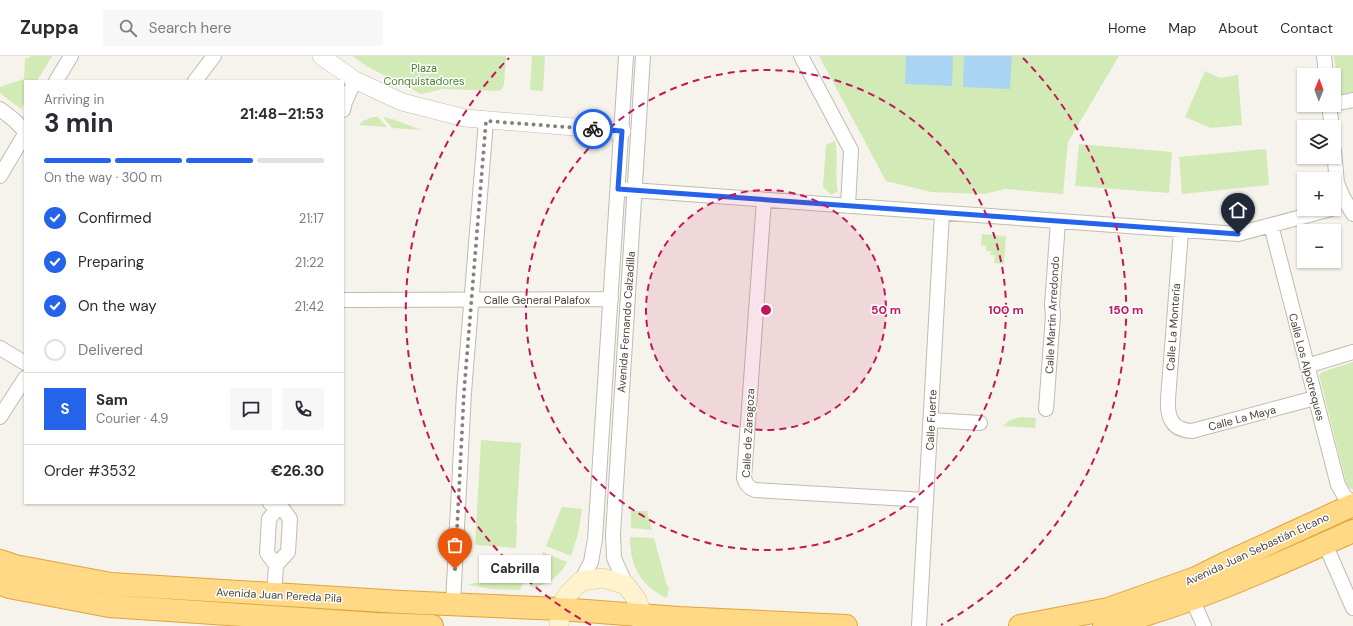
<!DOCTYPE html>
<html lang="en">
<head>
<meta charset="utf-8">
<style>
	body { margin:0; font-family:"DM Sans",sans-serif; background:#f7f7f7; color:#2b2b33; height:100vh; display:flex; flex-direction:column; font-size:15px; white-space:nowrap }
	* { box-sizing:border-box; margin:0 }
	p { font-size:13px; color:#7c7c81 }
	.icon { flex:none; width:22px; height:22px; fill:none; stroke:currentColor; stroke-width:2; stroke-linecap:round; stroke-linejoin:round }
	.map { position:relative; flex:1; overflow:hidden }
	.drawer { position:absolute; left:24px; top:24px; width:320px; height:424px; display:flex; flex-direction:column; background:#fff; border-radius:0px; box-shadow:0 1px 3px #0004 }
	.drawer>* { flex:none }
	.needle { width:26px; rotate:1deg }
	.buttons { position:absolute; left:1297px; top:12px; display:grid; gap:8px }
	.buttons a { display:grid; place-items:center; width:44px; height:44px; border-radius:0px; background:#fff; box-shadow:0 1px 3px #0004; font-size:20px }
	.pin { position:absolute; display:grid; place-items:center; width:34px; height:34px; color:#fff; margin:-41px -17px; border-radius:50% 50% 50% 0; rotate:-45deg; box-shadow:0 0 4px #0007 }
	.pin .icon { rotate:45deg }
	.courier { position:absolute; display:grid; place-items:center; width:40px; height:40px; margin:-20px; border:3px solid #2563eb; border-radius:50%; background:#fff; color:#222; box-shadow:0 1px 5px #0007 }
	.bubble { position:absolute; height:28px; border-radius:0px; background:#fff; box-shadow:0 1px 3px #0004; font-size:13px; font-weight:700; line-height:28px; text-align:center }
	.headline em { font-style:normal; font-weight:700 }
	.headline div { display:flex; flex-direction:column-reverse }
	.headline { display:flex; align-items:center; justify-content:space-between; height:68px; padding:0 20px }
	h1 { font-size:26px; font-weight:700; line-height:30px }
	.bar { display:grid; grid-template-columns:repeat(4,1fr); gap:6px 4px; align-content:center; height:48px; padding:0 20px }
	.bar i { height:5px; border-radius:3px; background:#e1e1e2 }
	.bar .selected { background:#2563eb }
	.bar p { grid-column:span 4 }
	.line { display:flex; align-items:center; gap:10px; padding:0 20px; border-top:1px solid #e1e1e2 }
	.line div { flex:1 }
	.round { display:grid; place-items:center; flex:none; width:42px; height:42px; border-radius:0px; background:#f7f7f7 }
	ol { padding:0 20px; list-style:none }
	li { display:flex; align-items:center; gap:12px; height:44px }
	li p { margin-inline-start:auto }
	li .icon { padding:4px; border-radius:50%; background:#2563eb; color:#fff; stroke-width:4 }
	li:last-child { color:#7c7c81 }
	li i { width:22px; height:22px; border:2px solid #e1e1e2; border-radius:50% }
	header { display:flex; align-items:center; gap:24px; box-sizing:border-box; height:56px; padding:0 20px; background:#fff; border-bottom:1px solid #e1e1e2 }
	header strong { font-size:19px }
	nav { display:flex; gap:22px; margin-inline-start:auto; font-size:14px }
	.search { width:280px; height:36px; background:#f7f7f7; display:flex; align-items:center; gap:10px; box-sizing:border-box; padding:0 14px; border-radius:0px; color:#7c7c81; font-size:15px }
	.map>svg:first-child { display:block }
</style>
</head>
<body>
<header>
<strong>Zuppa</strong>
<div class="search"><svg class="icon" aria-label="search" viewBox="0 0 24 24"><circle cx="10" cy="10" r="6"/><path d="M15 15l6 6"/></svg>Search here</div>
<nav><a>Home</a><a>Map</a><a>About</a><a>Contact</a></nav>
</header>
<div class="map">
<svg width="1353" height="570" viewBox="0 0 1353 570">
	<rect width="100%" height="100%" fill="#f6f3ec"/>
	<!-- green -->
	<path fill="#d2eab5" d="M30,0H52L37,25H25V46L21,53L0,37V31L24,23L25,3L30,1Z
		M353,0H506L504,29L502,33L498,35L443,33L421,38L366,10Z
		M532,0H545L543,35L530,34Z
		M819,0H1119L1068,86L1063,138L1005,133L984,138L931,136L886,125Z
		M1334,0H1353V36L1339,39Z
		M1205,15L1220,22L1238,19L1242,69L1211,72L1185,61Z
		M373,61H378L387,71L359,69L363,65Z
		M383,61L392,63L422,74L392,72Z
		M835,85C839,102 834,118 838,135L831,139L823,131L826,89Z
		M1079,88L1172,96L1169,137L1075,130Z
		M1266,93L1269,129L1182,138L1179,101Z
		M982,178L1006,180L1004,208L994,207L995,199H990L991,195H986V190L981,189Z
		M1353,306V434L1347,430L1319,319L1322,316Z
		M1020,361L1036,362L1035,372L1003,370L1010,364Z
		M481,384L521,387L516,468H517L516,492L475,489Z
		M562,451L582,453L578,478L571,500L546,490Z
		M631,455H647L652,474L631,472Z
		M630,481L654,482L667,530L669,531L667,542C640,530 630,509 630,481Z
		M543,496L567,506C560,521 548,527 534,532L530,530Z
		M527,518L520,534L492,533L469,529V528Z"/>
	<!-- water -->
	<path fill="#a9d4f2" d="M906,0H953L952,30L905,28Z
		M964,0H1012L1010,33L963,31Z"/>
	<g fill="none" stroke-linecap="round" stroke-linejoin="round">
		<!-- minor casing -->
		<g stroke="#c2bbae" stroke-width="16">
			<path id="minor" d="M801,0L851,94L848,150
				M1324,0L1326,19
				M56,25L71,0
				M195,25L214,0
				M1334,48L1353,44
				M1329,49L1332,71
				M0,53L14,64L25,75
				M343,54L345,46L355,24
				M1334,95L1337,127L1343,141L1353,158
				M0,120L25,78
				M618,133L1238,178L1331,153
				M764,144L744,422C746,429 749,432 755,434L926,444
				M1271,169L1338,429L1345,441L1353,446
				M1181,175L1168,343C1167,362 1172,374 1192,375L1315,342
				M343,244L611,243
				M0,292L25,307
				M1307,310L1353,296
				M1046,353L1053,259L1052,249L1058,166
				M0,361L25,322
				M931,364L980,367
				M270,447L280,449L269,463L267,497L276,509L274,539
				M1325,488L1353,552
				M276,509L288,496L290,463L280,449V447
				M581,525L591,506L595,483L626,0
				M626,529L614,502L613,478L643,0
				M1192,543L1204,570
				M453,548L464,336L486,65
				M919,570L942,157"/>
		</g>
		<!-- tertiary casing -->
		<g stroke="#c2bbae" stroke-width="18">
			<path id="tertiary" d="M321,0L355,24L402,46L465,62L622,75"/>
		</g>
		<!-- secondary casing -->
		<g stroke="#d6c79b" stroke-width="20">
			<path id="secondary" d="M559,570L560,553L568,538L581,525L603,522L626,529L637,544L642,558V570"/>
		</g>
		<!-- trunk casing -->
		<g stroke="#e0a43c" stroke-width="24">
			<path id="trunk" d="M0,505L15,510L111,528L401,546L560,553L679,562L846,570
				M0,527L9,531L109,550L376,568L432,570
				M1020,570L1108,553L1196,522L1222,509L1353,449
				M1104,570C1191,549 1272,511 1353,475"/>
		</g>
		<!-- minor -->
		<use href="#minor" stroke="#fff" stroke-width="14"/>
		<!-- tertiary -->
		<use href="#tertiary" stroke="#fff" stroke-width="17"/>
		<!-- secondary -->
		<use href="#secondary" stroke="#fff3cd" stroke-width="19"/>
		<!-- trunk -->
		<use href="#trunk" stroke="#ffd985" stroke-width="22"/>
	</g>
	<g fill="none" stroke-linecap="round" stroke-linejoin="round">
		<!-- done -->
		<path stroke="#878178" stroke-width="4" stroke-dasharray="0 7.2" d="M455,513L464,336L486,65L593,73"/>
		<!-- route -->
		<path stroke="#2563eb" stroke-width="5" d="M593,73L622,75L618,133L1238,178"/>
	</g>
	<!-- distance rings -->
	<circle cx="766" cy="254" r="120" fill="#c2185b" fill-opacity=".12"/>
	<g fill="none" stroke="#c2185b" stroke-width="2" stroke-dasharray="7 5">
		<circle cx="766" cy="254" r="120"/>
		<circle cx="766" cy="254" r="240"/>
		<path d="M591 569A360 360 0 0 1 509 2M1023 2A360 360 0 0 1 941 569"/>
	</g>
	<g text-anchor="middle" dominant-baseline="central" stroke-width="3" stroke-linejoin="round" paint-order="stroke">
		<!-- park labels -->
		<g font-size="11" fill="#4a7f2a" stroke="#fff">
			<text x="424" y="12">Plaza<tspan x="424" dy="13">Conquistadores</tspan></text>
		</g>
		<!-- street labels -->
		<g font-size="11" fill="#4b4439" stroke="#fff">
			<text x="537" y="244">Calle General Palafox</text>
			<text transform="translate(1052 259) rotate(-87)">Calle Martín Arredondo</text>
			<text transform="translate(626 266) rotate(-86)">Avenida Fernando Calzadilla</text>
			<text transform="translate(1173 271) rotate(-86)">Calle La Montería</text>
			<text transform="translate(1307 311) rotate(75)">Calle Los Alpotreques</text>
			<text transform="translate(1242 362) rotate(-15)">Calle La Maya</text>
			<text transform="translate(931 364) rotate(-87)">Calle Fuerte</text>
			<text transform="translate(748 377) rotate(-87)">Calle de Zaragoza</text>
			<text transform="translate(1257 493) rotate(-25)">Avenida Juan Sebastián Elcano</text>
			<text transform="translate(279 539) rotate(3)">Avenida Juan Pereda Pila</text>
		</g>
	</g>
	<circle cx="766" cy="254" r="6" fill="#c2185b" stroke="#fff" stroke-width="2"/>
	<g font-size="12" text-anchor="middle" font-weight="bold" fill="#c2185b" stroke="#fff" stroke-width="3" stroke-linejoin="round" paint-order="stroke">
		<text x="886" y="258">50 m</text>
		<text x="1006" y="258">100 m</text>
		<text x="1126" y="258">150 m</text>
	</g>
</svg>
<div class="buttons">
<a><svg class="needle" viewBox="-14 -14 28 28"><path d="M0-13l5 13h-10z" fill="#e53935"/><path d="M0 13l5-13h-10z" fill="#7c7c81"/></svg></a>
<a><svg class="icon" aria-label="layers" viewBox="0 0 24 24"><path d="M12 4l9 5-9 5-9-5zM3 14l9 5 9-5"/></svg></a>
<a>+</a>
<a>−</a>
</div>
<div class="pin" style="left:455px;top:513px;background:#ea580c"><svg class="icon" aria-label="bag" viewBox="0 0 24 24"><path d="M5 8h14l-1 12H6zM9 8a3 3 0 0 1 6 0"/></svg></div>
<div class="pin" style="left:1238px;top:178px;background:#1f2937"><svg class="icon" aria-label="home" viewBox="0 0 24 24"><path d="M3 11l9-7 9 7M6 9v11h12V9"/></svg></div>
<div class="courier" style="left:593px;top:73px"><svg class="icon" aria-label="bike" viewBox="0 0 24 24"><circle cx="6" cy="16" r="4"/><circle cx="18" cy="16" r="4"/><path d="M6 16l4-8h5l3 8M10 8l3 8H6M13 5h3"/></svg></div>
<div class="bubble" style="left:479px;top:499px;width:72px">Cabrilla</div>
<section class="drawer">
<div class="headline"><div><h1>3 min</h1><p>Arriving in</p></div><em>21:48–21:53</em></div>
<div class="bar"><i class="selected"></i><i class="selected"></i><i class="selected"></i><i></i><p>On the way · 300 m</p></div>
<ol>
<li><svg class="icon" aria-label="check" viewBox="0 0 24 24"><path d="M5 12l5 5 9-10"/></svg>Confirmed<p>21:17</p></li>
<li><svg class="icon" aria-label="check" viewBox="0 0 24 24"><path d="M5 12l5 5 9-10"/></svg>Preparing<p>21:22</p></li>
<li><svg class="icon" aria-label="check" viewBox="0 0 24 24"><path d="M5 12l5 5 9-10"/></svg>On the way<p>21:42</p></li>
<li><i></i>Delivered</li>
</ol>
<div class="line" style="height:72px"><b class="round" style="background:#2563eb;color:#fff">S</b><div><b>Sam</b><p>Courier · 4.9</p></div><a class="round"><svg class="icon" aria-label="chat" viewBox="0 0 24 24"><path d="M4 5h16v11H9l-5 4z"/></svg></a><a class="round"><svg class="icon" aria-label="phone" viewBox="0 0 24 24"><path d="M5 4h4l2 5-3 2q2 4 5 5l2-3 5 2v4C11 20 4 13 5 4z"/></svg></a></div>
<div class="line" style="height:52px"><div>Order #3532</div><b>€26.30</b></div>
</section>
</div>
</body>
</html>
